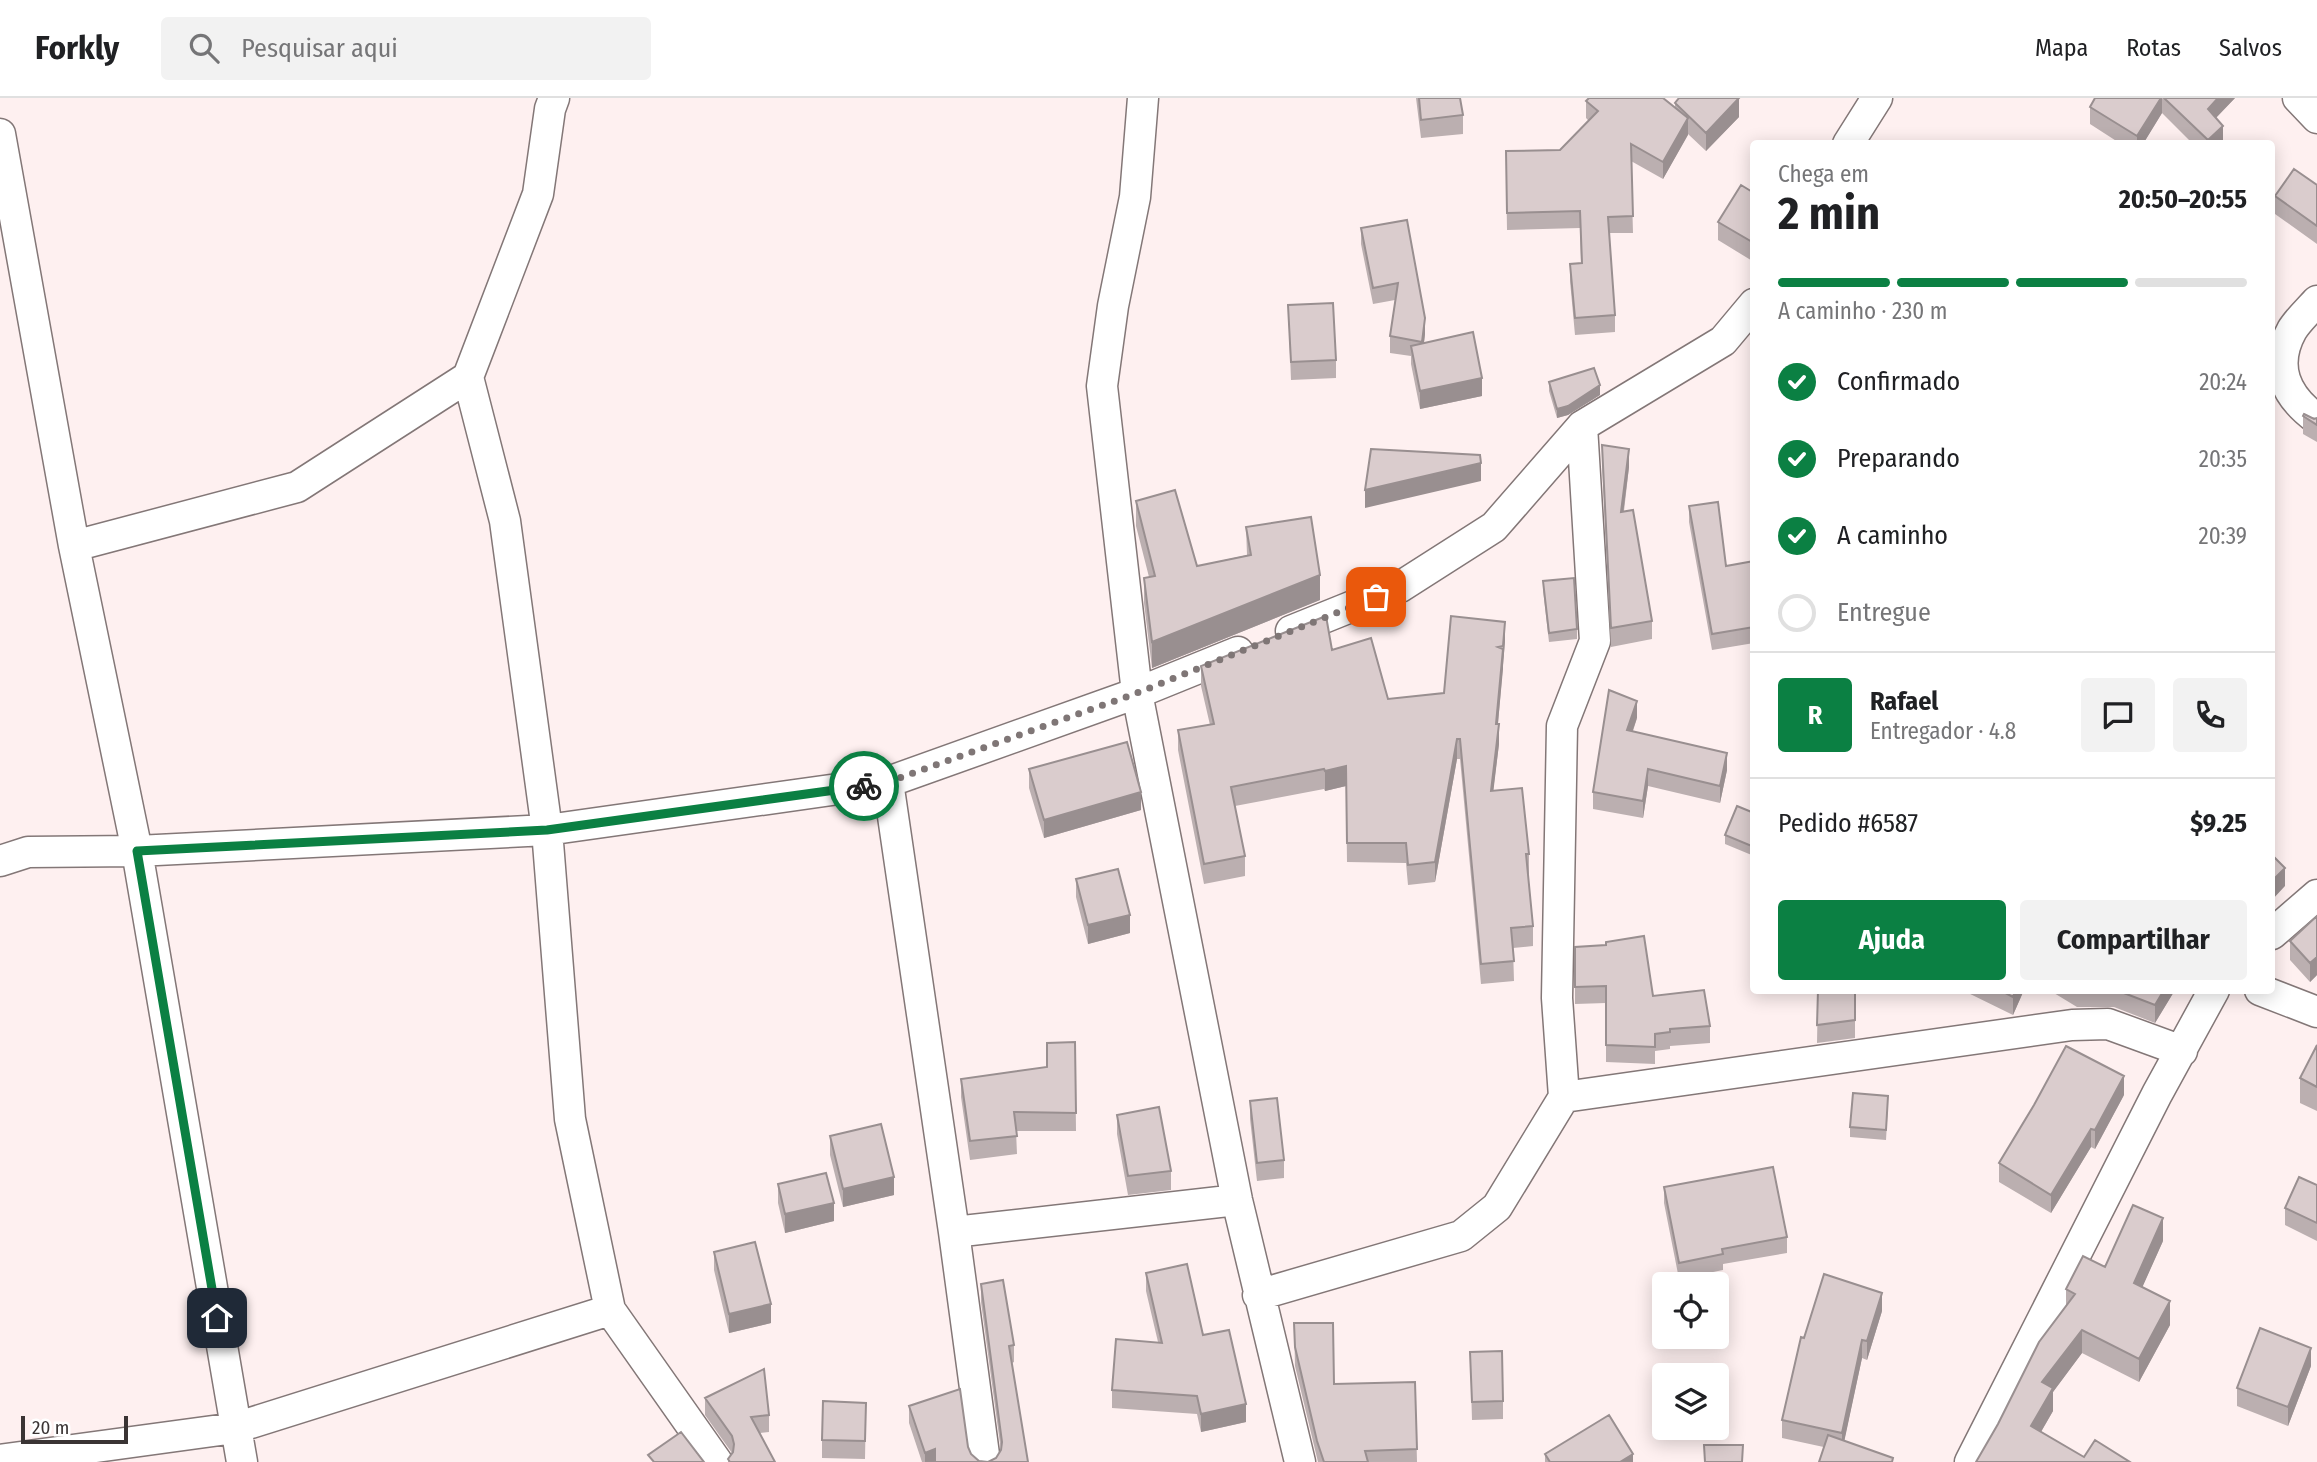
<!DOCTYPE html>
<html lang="pt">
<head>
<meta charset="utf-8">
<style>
	body { margin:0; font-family:"Fira Sans Condensed",sans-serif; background:#f2f2f2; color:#202124; height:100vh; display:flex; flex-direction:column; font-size:26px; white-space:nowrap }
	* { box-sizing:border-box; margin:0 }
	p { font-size:23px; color:#757577 }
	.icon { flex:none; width:38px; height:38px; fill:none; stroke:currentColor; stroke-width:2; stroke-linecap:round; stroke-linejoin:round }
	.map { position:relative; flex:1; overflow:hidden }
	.panel { position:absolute; left:1750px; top:42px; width:525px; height:854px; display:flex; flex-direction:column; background:#fff; border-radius:7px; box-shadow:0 4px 18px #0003 }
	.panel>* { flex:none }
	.fabs { position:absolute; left:1652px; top:1174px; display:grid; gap:14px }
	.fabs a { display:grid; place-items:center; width:77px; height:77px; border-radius:7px; background:#fff; box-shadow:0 4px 18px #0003; font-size:35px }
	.scale { position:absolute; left:21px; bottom:18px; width:107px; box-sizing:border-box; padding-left:7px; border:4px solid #3a3434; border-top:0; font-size:19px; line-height:24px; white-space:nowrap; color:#3a3434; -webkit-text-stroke:5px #fff; paint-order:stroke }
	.pin { position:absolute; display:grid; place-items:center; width:60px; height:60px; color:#fff; margin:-30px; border-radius:14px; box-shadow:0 4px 10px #0006 }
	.courier { position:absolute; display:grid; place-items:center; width:70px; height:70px; margin:-35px; border:5px solid #0b8043; border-radius:50%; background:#fff; color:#222; box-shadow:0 2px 9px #0007 }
	.summary em { font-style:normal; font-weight:700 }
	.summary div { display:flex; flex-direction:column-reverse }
	.summary { display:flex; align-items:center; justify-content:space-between; height:119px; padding:0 28px }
	h1 { font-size:46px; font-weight:700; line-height:52px }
	.bar { display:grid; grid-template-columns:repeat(4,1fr); gap:10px 7px; align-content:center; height:84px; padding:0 28px }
	.bar i { height:9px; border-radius:5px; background:#e0e0e0 }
	.bar .selected { background:#0b8043 }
	.bar p { grid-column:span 4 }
	.line { display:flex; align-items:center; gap:18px; padding:0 28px; border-top:2px solid #e0e0e0 }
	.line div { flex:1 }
	.round { display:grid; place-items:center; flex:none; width:74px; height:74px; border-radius:7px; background:#f2f2f2 }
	ol { padding:0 28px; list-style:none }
	li { display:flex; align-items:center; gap:21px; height:77px }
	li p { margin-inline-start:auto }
	li .icon { padding:7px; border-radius:50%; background:#0b8043; color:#fff; stroke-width:4 }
	li:last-child { color:#757577 }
	li i { width:38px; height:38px; border:4px solid #e0e0e0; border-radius:50% }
	.action { display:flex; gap:14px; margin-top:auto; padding:14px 28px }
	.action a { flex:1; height:80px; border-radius:7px; background:#0b8043; color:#fff; font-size:28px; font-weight:700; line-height:80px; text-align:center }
	.action a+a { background:#f2f2f2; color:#202124 }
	header { display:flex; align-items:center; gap:42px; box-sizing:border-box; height:98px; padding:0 35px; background:#fff; border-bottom:2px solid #e0e0e0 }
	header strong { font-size:33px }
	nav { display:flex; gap:38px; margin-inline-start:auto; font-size:24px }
	.search { width:490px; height:63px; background:#f2f2f2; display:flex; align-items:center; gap:18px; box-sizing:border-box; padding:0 24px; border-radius:7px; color:#757577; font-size:26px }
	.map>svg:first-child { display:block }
</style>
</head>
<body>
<header>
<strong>Forkly</strong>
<div class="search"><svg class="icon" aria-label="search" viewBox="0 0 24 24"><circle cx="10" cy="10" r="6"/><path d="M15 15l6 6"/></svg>Pesquisar aqui</div>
<nav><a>Mapa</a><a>Rotas</a><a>Salvos</a></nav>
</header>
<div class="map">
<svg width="2317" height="1364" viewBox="0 0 2317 1364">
	<rect width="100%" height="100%" fill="#fef0f0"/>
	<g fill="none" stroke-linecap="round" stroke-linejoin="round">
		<!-- minor casing -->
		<g stroke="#837777" stroke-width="33">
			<path id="minor" d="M1143,0L1135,99L1113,208L1102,288L1137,595L1237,1102L1300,1364
				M2298,0L2317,20
				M0,36L74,448L137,753L242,1364
				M1848,46L1877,0
				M2317,203C2309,212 2298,222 2292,232C2272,268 2285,298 2317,321
				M468,279L505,423L547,732L570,1021L610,1212L717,1364
				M74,448L297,389L468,279L538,96L550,11L554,0
				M1291,533L1400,489L1494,429L1582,328L1723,243L1754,206
				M888,684L954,1134L985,1364
				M0,763L28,754L137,753L547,732L888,684L1137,595L1238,554
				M2272,836L2317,797
				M2260,892L2317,914
				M1564,999L1557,900L1562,628L1595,543L1582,328
				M954,1134L1237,1102
				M1258,1197L1461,1138L1497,1109L1564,999L2072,927L2108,926L2182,953
				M0,1362L235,1330L610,1212
				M1970,1364L2157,996L2214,892"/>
		</g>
		<!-- minor -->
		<use href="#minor" stroke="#fff" stroke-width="30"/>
	</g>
	<!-- wall -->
	<path fill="#bbafb0" d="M1416,0H1460L1463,17V36L1421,40Z
		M2095,0H2235L2216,20L2223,46H2193L2162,15L2143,46H2121L2090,26V9Z
		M1586,3L1675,9V5L1739,19L1706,53L1688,36L1663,81L1631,63L1633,135H1609L1615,217V234L1575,237L1570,183V166L1581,165L1580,130L1507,132L1506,70L1560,52L1589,23L1586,20Z
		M2317,87V146L2275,116V98Z
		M1754,95V164L1718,142V124Z
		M1407,122L1425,236L1424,245L1482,298L1420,311L1411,266V258L1390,255V238L1395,202L1373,206L1361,146V130Z
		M1288,207L1336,262V280L1291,282Z
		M1549,284L1600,297L1568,317L1557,320L1549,293Z
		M2303,318L2317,320V344L2303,336Z
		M1602,347L1629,369L1624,413L1652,523V541L1611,549L1602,365Z
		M1136,403L1197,468L1247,457L1246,429L1320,502L1152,570L1144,505V480L1149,479L1136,428Z
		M1689,408L1726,468L1754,463V545L1712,552L1689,424Z
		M1543,483L1577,531V541L1549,544L1543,492Z
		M1505,543L1498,626L1499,646L1493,693L1529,756V776H1528L1533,828V848L1513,850L1514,883L1481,886L1460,661H1457L1435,784L1408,787L1406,765L1347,764L1346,688L1325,693L1324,691L1235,708L1245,758V778L1204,786L1178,652V632L1210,627L1201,588V568L1332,552L1388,601L1444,595Z
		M1637,620L1633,633L1727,672L1720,705L1648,688L1643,720L1593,711V694Z
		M1029,671L1141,712L1044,740L1029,690Z
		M1754,715V758L1725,746V737Z
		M1076,781L1130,835L1088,846L1076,799Z
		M2317,818V877L2310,884L2290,862V843Z
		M1575,849L1653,898L1710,928V945L1670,948V951L1655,953V966L1606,964V905L1575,906Z
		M1818,892H1855V940L1817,945Z
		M1962,892H2024L2013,917Z
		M2049,892H2175L2155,925L2114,909H2077Z
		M1075,944L1076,1033H1016L1017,1056L970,1062L961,999V981L1047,969Z
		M2317,947V1013L2300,1005V980Z
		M2124,997L2095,1051L2091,1049L2051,1115L1999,1084V1065Z
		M1250,1003L1284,1062V1080L1257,1083L1250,1021Z
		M1888,1007L1886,1042L1850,1039V1029Z
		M1117,1017L1171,1073V1092L1128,1097L1117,1036Z
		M830,1038L894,1097L843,1109L830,1057Z
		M778,1086L834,1123L785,1135L778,1105Z
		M2317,1087V1143L2285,1127V1110Z
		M1664,1089L1787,1139V1155L1723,1166V1172L1679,1181L1664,1105Z
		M2163,1143L2142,1189L2170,1227L2139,1284L2082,1255L2053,1294V1313L2041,1334L2084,1359L1976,1364L2066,1208V1191L2105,1169Z
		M714,1154L771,1225L729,1235L714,1172Z
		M1146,1175L1203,1237L1246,1324L1201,1334L1197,1316L1112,1310V1292L1158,1244L1146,1193Z
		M981,1186L1014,1247V1264L1012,1265L1028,1364H922L909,1325V1308L968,1349L971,1356L979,1363L988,1364L996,1360L1001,1353L981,1204Z
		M1882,1213L1867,1262L1862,1260L1844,1343L1893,1364L1782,1340V1322L1804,1240Z
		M1294,1225L1334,1286L1415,1284L1417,1364H1318L1295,1268Z
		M1470,1254L1503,1303V1321L1472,1322Z
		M2311,1268L2288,1328L2237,1308V1290Z
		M705,1300L769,1317V1334L760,1335L775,1364H728V1361L732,1355L705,1317Z
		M866,1305L865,1361L822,1360V1342Z
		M1545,1356L1633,1364H1545Z"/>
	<!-- shaded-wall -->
	<path fill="#998f90" d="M1739,0V19L1706,53V35Z
		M2161,0H2162V15L2143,46H2137V38Z
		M2218,0H2235L2208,28V11Z
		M1688,20V37L1663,81V64Z
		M2223,28V45L2208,46V42Z
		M1425,220V236L1422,260V244Z
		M1482,280V298L1420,311V293Z
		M1600,287V297L1568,317L1557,320V311Z
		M1629,351V369L1621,432V414Z
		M1481,365V383L1365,410V392Z
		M1320,477V502L1152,570V544Z
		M1505,524V543L1503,568V548Z
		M1503,551V571L1496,646V626Z
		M1637,603V620L1627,649V632Z
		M1499,626V646L1491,713V693Z
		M1457,641V661L1435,784V764Z
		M1727,655V672L1720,705V688Z
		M1346,668V688L1325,693V673Z
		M1648,671V688L1643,720V703Z
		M1141,694V712L1044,740V722Z
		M2285,770V788L2272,802V783Z
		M1130,817V835L1088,846V827Z
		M2317,859V877L2310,884V865Z
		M2016,892H2024L2013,917V899Z
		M2164,892H2175L2155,925V907Z
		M2124,978V997L2095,1051V1032Z
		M2091,1031V1049L2051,1115V1097Z
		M894,1079V1097L843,1109V1091Z
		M834,1105V1123L785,1135V1116Z
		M2163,1120V1143L2134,1208V1185Z
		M1882,1195V1213L1867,1262V1243Z
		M2170,1203V1227L2139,1284V1261Z
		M771,1206V1225L729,1235V1216Z
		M2082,1232V1255L2053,1294V1313L2031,1351V1328L2042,1284Z
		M1862,1242V1260L1842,1354V1335Z
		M2311,1250V1268L2288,1328V1309Z
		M1246,1306V1324L1201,1334V1316Z
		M935,1351V1364H925V1355Z
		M1633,1356V1364H1620Z"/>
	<!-- building -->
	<path fill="#dacccd" stroke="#998f90" stroke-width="2" d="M1419,0H1460L1463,17L1421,22Z
		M1589,0H1663L1688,20L1663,64L1631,46L1633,118L1608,119L1615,217L1575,220L1570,166L1582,165L1580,113L1507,115L1506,53L1560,52L1598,13L1586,3Z
		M1679,0H1739L1706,35L1675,5Z
		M2095,0H2161L2137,38L2090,9Z
		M2164,0H2218L2208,11L2223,28L2208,42Z
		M2294,71L2317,87V128L2275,98Z
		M1741,87L1754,95V145L1718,124Z
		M1407,122L1425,220L1422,244L1390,238L1398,185L1373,190L1361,130Z
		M1333,205L1336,262L1291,264L1288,207Z
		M1473,234L1482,280L1420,293L1411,248Z
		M1594,270L1600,287L1568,308L1557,311L1549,284Z
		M2304,316L2314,321L2317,320V327L2303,318Z
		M1602,347L1629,351L1621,414L1633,412L1652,523L1611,530Z
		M1371,351L1480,357L1481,365L1365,392Z
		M1175,392L1197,468L1251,457L1246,429L1311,419L1320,477L1152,544L1144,480L1155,478L1136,403Z
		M1718,404L1726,468L1754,463V529L1712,536L1689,408Z
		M1574,480L1577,531L1549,535L1543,483Z
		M1326,518L1332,552L1371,540L1388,601L1444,595L1451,518L1505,524L1503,548L1498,549L1503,551L1496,626H1499L1491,693L1522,690L1529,756H1526L1533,828L1511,830L1514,863L1481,866L1460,641H1457L1435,764L1408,767L1406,745H1347L1346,668L1325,673L1324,671L1231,689L1245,758L1204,766L1178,632L1214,626L1201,568Z
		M1609,592L1637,603L1627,632L1727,655L1720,688L1648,671L1643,703L1593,694Z
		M1127,644L1141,694L1044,722L1029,671Z
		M1737,708L1754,715V749L1725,737Z
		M2272,757L2285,770L2272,783Z
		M1118,771L1130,817L1088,827L1076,781Z
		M2317,818V859L2310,865L2290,843Z
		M1644,838L1653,898L1704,892L1710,928L1670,931V934L1655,936V949L1606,947V888L1575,889V849L1606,847V844Z
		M1818,892H1855V922L1817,927Z
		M2000,892H2016L2013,899Z
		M2116,892H2164L2155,907Z
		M1075,944L1076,1015L1014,1014L1017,1038L970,1043L961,981L1047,969V945Z
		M2317,947V989L2300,980Z
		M2066,948L2124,978L2095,1032L2091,1031L2051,1097L1999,1065L2034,1007Z
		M1853,995L1888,998L1886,1032L1850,1029Z
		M1277,1000L1284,1062L1257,1065L1250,1003Z
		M1159,1009L1171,1073L1128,1078L1117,1017Z
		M881,1026L894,1079L843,1091L830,1038Z
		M1773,1069L1787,1139L1722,1151L1723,1156L1679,1165L1664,1089Z
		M826,1075L834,1105L785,1116L778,1086Z
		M2299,1079L2317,1087V1125L2285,1110Z
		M2133,1107L2163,1120L2134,1185L2170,1203L2139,1261L2082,1232L2042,1284L2053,1290L2031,1328L2084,1359L2095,1342L2130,1364H1976L1998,1326L2039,1244L2075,1196L2066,1191L2083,1158L2105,1169Z
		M755,1144L771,1206L729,1216L714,1154Z
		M1187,1166L1203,1237L1229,1232L1246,1306L1201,1316L1197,1298L1112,1292L1116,1241L1162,1245L1146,1175Z
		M1824,1176L1882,1195L1867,1243L1862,1242L1842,1335L1782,1322L1801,1239L1804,1240Z
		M1003,1182L1014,1247L1009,1248L1028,1364H935V1351L925,1355L909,1308L960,1291L968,1349L971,1356L979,1363L988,1364L996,1360L1001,1352L1002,1344L981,1186Z
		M1294,1225H1333L1334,1286L1415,1284L1417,1351L1365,1353L1368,1364H1324L1317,1343L1295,1249Z
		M2260,1230L2311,1250L2288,1309L2237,1290Z
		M1502,1253L1503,1303L1472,1304L1470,1254Z
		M764,1271L769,1317L751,1319L775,1364H730L728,1361L733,1354L734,1346L732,1338L705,1300Z
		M823,1303L866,1305L865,1343L822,1342Z
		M1609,1317L1633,1356L1620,1364H1550L1545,1356Z
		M681,1334L704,1364H654L648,1357Z
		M1828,1337L1893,1360L1892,1364H1819Z
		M1704,1347H1743L1742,1364H1705Z"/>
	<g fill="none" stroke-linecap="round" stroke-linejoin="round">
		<!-- done -->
		<path stroke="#7f7676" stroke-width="7" stroke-dasharray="0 12.6" d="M864,688L888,684L1137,595L1376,499"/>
		<!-- route -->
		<path stroke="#0b8043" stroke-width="9" d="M217,1220L137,753L547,732L864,688"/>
	</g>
</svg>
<div class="fabs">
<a><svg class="icon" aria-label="locate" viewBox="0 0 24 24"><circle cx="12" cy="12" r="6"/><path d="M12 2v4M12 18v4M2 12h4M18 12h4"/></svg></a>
<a><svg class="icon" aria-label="layers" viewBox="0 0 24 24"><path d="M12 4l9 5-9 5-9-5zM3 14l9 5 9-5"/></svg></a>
</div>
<div class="scale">20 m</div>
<div class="pin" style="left:1376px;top:499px;background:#ea580c"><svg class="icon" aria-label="bag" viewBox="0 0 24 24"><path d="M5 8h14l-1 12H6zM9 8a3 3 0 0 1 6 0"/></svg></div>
<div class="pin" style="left:217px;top:1220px;background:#1f2937"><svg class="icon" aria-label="home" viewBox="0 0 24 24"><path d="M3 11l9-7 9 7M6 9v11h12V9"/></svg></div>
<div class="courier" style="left:864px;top:688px"><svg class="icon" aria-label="bike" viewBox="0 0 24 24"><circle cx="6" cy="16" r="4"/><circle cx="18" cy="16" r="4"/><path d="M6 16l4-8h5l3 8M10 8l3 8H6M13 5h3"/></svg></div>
<section class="panel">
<div class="summary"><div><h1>2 min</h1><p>Chega em</p></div><em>20:50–20:55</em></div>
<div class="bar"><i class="selected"></i><i class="selected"></i><i class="selected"></i><i></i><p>A caminho · 230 m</p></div>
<ol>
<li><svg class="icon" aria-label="check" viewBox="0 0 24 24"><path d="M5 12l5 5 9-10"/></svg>Confirmado<p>20:24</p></li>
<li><svg class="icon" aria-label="check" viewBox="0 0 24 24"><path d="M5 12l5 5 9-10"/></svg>Preparando<p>20:35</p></li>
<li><svg class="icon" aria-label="check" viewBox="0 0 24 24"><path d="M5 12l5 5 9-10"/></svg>A caminho<p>20:39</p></li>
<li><i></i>Entregue</li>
</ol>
<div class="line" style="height:126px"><b class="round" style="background:#0b8043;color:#fff">R</b><div><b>Rafael</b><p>Entregador · 4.8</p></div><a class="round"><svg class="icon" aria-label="chat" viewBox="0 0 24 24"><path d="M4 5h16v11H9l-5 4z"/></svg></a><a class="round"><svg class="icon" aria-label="phone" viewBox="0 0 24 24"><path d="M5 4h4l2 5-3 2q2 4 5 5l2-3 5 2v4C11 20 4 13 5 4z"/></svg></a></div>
<div class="line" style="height:91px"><div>Pedido #6587</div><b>$9.25</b></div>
<div class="action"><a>Ajuda</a><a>Compartilhar</a></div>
</section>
</div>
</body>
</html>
